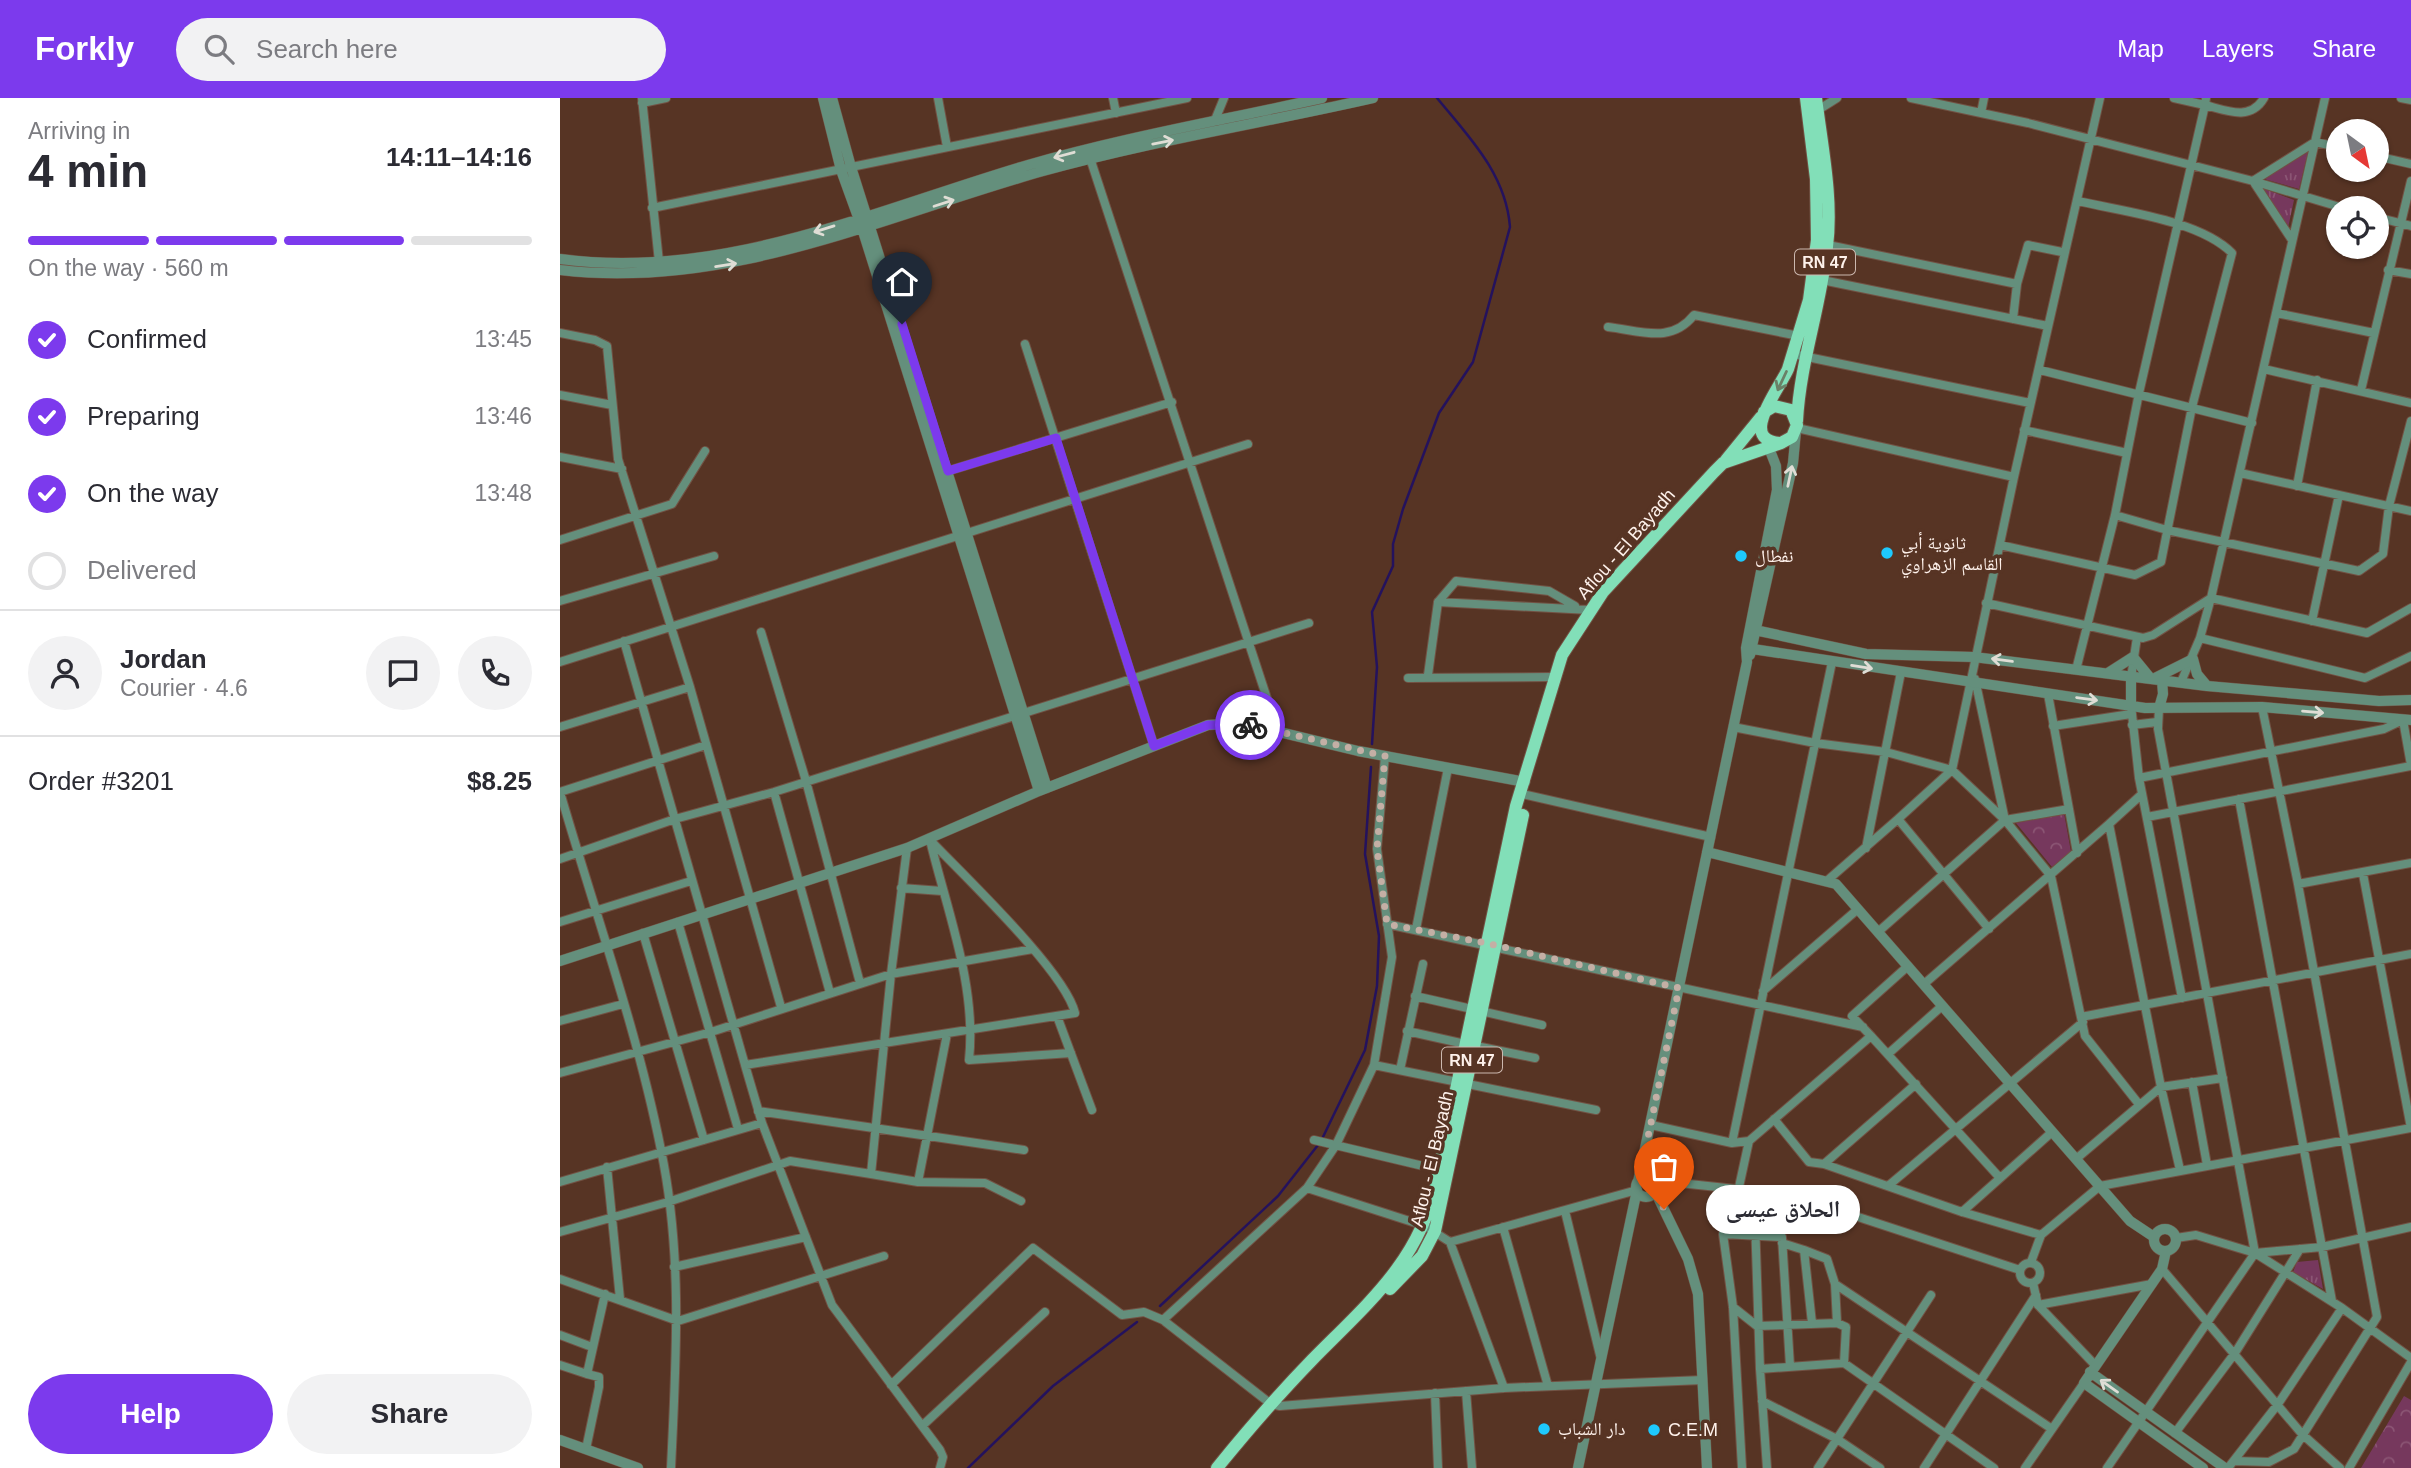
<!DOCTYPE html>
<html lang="en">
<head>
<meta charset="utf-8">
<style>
	body { margin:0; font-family:Helvetica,"Noto Naskh Arabic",sans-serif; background:#f2f2f3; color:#2b2b33; height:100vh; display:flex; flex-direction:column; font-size:26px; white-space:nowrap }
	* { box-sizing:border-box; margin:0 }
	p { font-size:23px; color:#7c7c81 }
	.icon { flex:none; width:38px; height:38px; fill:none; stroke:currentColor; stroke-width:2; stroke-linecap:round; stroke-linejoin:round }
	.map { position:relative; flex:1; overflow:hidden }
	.sheet { display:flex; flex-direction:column; background:#fff; width:560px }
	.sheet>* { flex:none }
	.needle { width:46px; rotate:147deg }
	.fabs { position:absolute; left:1766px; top:21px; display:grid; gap:14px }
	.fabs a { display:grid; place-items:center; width:63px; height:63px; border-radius:50%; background:#fff; box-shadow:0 2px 5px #0004; font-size:35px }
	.pin { position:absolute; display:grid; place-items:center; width:60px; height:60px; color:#fff; margin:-72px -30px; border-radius:50% 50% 50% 0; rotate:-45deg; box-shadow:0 0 7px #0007 }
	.pin .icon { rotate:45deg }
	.courier { position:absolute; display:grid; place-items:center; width:70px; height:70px; margin:-35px; border:5px solid #7c3aed; border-radius:50%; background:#fff; color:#222; box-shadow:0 2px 9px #0007 }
	.bubble { position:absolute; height:49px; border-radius:24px; background:#fff; box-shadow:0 2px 5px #0004; font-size:23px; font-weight:800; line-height:49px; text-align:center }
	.summary em { font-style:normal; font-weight:800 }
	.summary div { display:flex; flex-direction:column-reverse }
	.summary { display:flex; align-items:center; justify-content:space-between; height:119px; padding:0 28px }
	h1 { font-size:46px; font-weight:800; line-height:52px }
	.bar { display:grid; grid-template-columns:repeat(4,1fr); gap:10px 7px; align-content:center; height:84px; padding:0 28px }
	.bar i { height:9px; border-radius:5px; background:#e1e1e2 }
	.bar .current { background:#7c3aed }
	.bar p { grid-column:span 4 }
	.line { display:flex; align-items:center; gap:18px; padding:0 28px; border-top:2px solid #e1e1e2 }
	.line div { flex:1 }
	.round { display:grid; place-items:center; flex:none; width:74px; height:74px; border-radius:37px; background:#f2f2f3 }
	ol { padding:0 28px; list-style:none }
	li { display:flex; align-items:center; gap:21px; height:77px }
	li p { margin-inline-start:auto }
	li .icon { padding:7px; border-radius:50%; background:#7c3aed; color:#fff; stroke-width:4 }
	li:last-child { color:#7c7c81 }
	li i { width:38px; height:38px; border:4px solid #e1e1e2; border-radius:50% }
	.primary-button { display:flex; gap:14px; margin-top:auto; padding:14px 28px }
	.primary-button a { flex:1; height:80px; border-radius:42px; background:#7c3aed; color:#fff; font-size:28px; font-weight:800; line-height:80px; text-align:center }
	.primary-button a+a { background:#f2f2f3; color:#2b2b33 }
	header { display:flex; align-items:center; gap:42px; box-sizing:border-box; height:98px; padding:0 35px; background:#7c3aed; color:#fff }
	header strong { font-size:33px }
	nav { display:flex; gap:38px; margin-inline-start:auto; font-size:24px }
	.search { width:490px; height:63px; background:#f2f2f3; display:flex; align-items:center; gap:18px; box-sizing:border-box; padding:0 24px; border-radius:38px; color:#7c7c81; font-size:26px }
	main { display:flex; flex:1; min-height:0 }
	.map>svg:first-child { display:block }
</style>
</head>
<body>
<header>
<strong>Forkly</strong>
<div class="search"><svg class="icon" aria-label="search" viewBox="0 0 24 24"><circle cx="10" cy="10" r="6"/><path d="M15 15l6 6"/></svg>Search here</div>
<nav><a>Map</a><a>Layers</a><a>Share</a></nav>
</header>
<main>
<section class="sheet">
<div class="summary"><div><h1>4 min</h1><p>Arriving in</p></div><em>14:11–14:16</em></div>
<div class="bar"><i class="current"></i><i class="current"></i><i class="current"></i><i></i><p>On the way · 560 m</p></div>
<ol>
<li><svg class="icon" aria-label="check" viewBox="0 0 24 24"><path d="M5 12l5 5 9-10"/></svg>Confirmed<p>13:45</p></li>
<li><svg class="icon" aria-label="check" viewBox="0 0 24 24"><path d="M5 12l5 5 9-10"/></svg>Preparing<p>13:46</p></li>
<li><svg class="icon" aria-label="check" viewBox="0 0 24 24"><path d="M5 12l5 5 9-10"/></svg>On the way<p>13:48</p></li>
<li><i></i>Delivered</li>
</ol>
<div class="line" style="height:126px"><a class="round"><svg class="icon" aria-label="person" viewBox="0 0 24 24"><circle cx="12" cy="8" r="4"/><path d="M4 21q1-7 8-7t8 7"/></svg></a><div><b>Jordan</b><p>Courier · 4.6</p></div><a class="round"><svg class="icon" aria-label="chat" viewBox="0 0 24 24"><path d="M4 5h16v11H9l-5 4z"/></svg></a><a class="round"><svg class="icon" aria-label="phone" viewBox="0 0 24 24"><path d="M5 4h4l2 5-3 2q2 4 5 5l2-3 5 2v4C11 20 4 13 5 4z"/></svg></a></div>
<div class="line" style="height:91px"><div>Order #3201</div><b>$8.25</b></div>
<div class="primary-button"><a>Help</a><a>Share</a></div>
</section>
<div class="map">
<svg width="1851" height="1370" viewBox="0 0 1851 1370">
	<defs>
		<pattern id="grass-tufts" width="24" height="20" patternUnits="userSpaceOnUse" patternTransform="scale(1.75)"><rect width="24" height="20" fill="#76385d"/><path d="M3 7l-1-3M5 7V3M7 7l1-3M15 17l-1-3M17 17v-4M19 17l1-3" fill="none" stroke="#8b5574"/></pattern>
		<pattern id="forest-crowns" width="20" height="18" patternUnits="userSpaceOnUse" patternTransform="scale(1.75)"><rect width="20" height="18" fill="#76385d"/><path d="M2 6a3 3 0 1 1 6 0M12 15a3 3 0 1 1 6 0" fill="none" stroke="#8b5574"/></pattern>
	</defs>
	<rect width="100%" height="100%" fill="#573424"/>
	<!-- grass -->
	<path fill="url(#grass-tufts)" d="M1748,54L1739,91L1704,81Z
		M1702,90L1734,102L1728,130Z
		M1758,1162L1763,1191L1733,1174L1737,1164Z"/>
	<!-- forest -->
	<path fill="url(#forest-crowns)" d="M1504,715L1511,754L1492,769L1456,725Z
		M1844,1298L1851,1302V1370H1801Z"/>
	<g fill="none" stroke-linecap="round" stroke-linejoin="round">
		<!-- stream -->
		<path stroke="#24125d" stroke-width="2.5" d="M812,646L817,569L812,514L833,468V446L843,411L879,315L913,264L950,129C946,76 909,39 877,0
			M762,1041L805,952L817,888L819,838L805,756L811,669
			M600,1208L718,1098L758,1047
			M408,1370L493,1288L577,1224"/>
		<!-- minor casing -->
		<g stroke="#725244" stroke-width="10">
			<path id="minor" d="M82,0L99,164
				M378,0L387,49
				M553,0L556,15
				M1351,0L1468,25L1693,83L1783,110
				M1646,0L1645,7C1665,12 1690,24 1704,0
				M1841,0L1851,2
				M82,5L106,0
				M1258,12L1277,0
				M1421,15L1424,0
				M655,22L664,0
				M1816,58L1851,66
				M530,60L718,634
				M92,110L627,0
				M1816,119L1851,128
				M1732,142L1693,83L1755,44L1778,49
				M1268,147L1457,186
				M1828,172L1851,176
				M1262,182L1488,228
				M1716,215L1814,235
				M1453,221L1457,186L1468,147L1502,154
				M1048,229C1082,233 1111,246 1134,217L1239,238
				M0,235L35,242L47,248L58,361L130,589L221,909
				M465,246L594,648
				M1233,256L1470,305
				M1704,271L1851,305
				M1480,272L1692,325
				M1801,292L1851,83
				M0,297L52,307
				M1237,330L1454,379L1540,0
				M1464,332L1567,355
				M0,359L62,371
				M388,373L612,304
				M1680,375L1851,413
				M1737,388L1757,282
				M1555,417L1607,432L1799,473L1823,456L1829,408L1851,323
				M0,442L112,406L145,353
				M1440,447L1575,477L1601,464L1632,309L1672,155C1639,122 1564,114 1518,103
				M0,503L154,458
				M878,504L896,483L989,493L1015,508
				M1426,505L1583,540L1593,537L1651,500L1807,535L1851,510
				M1752,523L1779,397
				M201,534L246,683L300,885
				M1640,540L1805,580L1851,558
				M64,543L185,967
				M0,564L688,346
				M1516,572L1555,417L1579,295L1645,7L1614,0
				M868,577L878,504L1030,512
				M848,580L993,579
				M1571,580L1577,539
				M1415,581L1445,722
				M1621,584L1640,540L1651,500L1765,0
				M1488,596L1509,711
				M1571,607L1579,680L1622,900
				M1599,610L1598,631L1695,1155L1636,1137L1616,1140
				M1572,627L1597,624
				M1493,628L1571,616
				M0,629L130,589
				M1173,629L1255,645L1326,654L1392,672L1445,722L1491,778L1525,938L1578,1005
				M1579,680L1824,631L1843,622L1851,667
				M0,694C34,812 77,931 101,1052C123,1157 116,1264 111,1370
				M0,694L146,647
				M214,694L270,895
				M962,696L1151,739
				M1679,701L1772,1203
				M1587,719L1851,668
				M1338,721L1392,672L1454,379
				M1549,726L1582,696
				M370,742C387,813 417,888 409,962L511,955
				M1306,750L1341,574
				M0,761L115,721L214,694L749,525
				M1803,776L1851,1030
				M1269,781L1338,721L1429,831
				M1738,786L1851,765
				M341,790L382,793
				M0,824L131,783
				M118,824L178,1031
				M827,826L1303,929
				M856,831L888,670
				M1318,834L1445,722L1509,711L1517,755
				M83,835L144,1042
				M1364,886L1549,726L1601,989L1516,1061
				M1203,893L1298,811
				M855,898L982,927
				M497,918L532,1012
				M1521,919L1851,856
				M0,923L63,906
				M847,933L905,946
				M1311,938L1440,1080
				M916,948L975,960
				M1328,956L1382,908
				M814,967L1036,1012
				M840,972L863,866
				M0,975L151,934L331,876L473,851
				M1632,984L1647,1067
				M198,1013L464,1052
				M1214,1021L1249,1064L1264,1066L1402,1114L1481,1137
				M202,1025L185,967L515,915C505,873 403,777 369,741
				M1091,1027L1172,1045
				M754,1042L880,1072
				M1189,1043L1172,1045L1272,564
				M1264,1066L1356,986
				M47,1069L60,1201
				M1620,1072L1601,989L1663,980
				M311,1076L358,1084L425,1085L461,1103
				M1092,1082L1231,1097L1460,1172
				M0,1084L202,1025L272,1207L380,1352L383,1359L380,1370
				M358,1084L387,936
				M1328,1088L1523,924
				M1179,1089L1189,1043L1311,938L1292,918L1348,868
				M747,1090L865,1128L890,1144L1077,1092
				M1194,1092L1200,1271L1284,1265L1434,1370
				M1095,1093L1119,1089
				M1005,1113L1040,1257
				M1402,1114L1492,1034
				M943,1129L988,1288
				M0,1134L108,1104L230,1063L311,1076L331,876L347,750
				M890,1144L944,1290
				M1222,1145L1244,1152L1252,1225
				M1244,1152L1267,1161L1275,1186
				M1695,1155L1762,1149L1851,1129
				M1471,1164L1481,1137L1540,1088L1851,1030
				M1460 1175a10 10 0 1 1 20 0a10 10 0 1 1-20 0Z
				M114,1169L246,1139
				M1602,1171L1742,1336L1780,1370
				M0,1181L118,1223L324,1158
				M1473,1185L1478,1207L1592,1186
				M1478,1207L1535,1267
				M1173,1209L1197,1228L1277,1225
				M1782,1210L1851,1260
				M603,1222L747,1090L776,1047L814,967L832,859L817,751L825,658
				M0,1237L32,1249
				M1284,1265L1286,1229L1277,1225L1275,1186L1492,1331
				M0,1267L27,1276
				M1200,1271L1207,1370
				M331,1287L473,1150L562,1217L584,1214L603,1222L711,1306L720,1308L944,1290L1143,1282
				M906,1293L912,1370
				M875,1295L878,1370
				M1202,1303L1277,1341L1320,1370
				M362,1328L485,1214
				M1615,1335L1675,1255L1740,1151
				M26,1351L39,1289V1279L27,1276L45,1196
				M1674,1363L1709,1364L1734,1351L1817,1219L1738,786L1702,609
				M1182,1370L1173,1209L1163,1136L1222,1139L1230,1268
				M1258,1370L1371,1197
				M1364,1370L1476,1197
				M1465,1370L1524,1285
				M1547,1370L1695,1155
				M1668,1370L1718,1306L1782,1210L1695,1155
				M1789,1370L1851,1264"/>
		</g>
		<!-- tertiary casing -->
		<g stroke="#725244" stroke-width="11">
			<path id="tertiary" d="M263,0L281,72L302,130L479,693
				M272,0L291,69L487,690
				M0,161C163,183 315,112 468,67C565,39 664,22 762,0
				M0,172C170,192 323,118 483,73C591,43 703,25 813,0
				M1190,531L1306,556L1414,559L1647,588L1819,603L1851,602
				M1186,550L1585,610L1702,609L1851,622
				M1190,557L1233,365L1236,333
				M1548,575L1573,559L1591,581
				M1593,581L1633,561L1637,576L1647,588
				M1571,607V580
				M1599,610L1603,596L1602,582
				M1147,754L1276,786L1570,1123L1594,1139
				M0,863L347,750L479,693L648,627L682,625L798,653L965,684
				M1076 1089a10 10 0 1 1 20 0a10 10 0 1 1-20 0Z
				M1078,1084L1187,564L1186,550L1217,392L1216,368L1207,345
				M1095,1093L1128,1161L1138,1196L1147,1370
				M1594 1142a11 11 0 1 1 22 0a11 11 0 1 1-22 0Z
				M1606,1153L1602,1171L1524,1285L1643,1370
				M1530,1274L1665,1370
				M0,1342L78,1370
				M1018,1370L1077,1092"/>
		</g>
		<!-- primary casing -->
		<g stroke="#725244" stroke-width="14">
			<path id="primary" d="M1204,314L1214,308L1231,312L1237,327L1232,339L1221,345C1176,343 1220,290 1228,271L1249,202L1257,142L1256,81L1246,0
				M1237,323C1240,264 1261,208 1267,149C1273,100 1262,49 1256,0
				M1166,362L1201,319
				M830,1191L862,1158L875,1133L963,717
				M657,1370C687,1333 719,1296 752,1262C806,1207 859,1164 876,1086L956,708L1002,557L1043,494L1154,374L1163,365L1221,345"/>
		</g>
		<!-- minor -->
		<use href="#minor" stroke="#648f7c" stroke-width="8"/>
		<!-- tertiary -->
		<use href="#tertiary" stroke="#648f7c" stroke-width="10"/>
		<!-- primary -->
		<use href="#primary" stroke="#82dfb8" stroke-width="12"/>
	</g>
	<!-- one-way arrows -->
	<defs><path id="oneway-shaft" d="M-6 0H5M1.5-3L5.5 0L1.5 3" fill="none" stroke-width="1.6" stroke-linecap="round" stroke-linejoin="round" transform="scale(1.75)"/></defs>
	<g stroke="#dfddd5">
		<use href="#oneway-shaft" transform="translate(603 44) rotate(-11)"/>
		<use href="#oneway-shaft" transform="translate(504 57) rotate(165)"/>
		<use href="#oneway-shaft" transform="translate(384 105) rotate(-18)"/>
		<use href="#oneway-shaft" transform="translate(264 131) rotate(163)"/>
		<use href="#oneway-shaft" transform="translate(166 167) rotate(-9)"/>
		<use href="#oneway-shaft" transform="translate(1230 378) rotate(-78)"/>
		<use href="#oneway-shaft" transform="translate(1442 562) rotate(-172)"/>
		<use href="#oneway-shaft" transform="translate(1302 569) rotate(9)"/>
		<use href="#oneway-shaft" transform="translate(1527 601) rotate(8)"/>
		<use href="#oneway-shaft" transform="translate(1753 614) rotate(5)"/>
		<use href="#oneway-shaft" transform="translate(1549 1288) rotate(-145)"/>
	</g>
	<use stroke="#6a8167" href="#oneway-shaft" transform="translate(1222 283) rotate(115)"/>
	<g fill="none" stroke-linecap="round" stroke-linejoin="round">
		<!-- done -->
		<path stroke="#c4afa5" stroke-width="7" stroke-dasharray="0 12.6" d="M690,627L825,658L817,751L827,826L926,845L1119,890L1087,1044L1091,1081L1104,1111"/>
		<!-- route -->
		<path stroke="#7c3aed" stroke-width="9" d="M342,226L388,373L496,340L594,648L648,627H690"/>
	</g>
	<!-- markers -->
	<g fill="#1ec9fd" stroke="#573424" stroke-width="2.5">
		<circle cx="1327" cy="455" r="7"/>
		<circle cx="1181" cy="458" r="7"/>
		<circle cx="984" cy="1331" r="7"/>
		<circle cx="1094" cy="1332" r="7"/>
	</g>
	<g text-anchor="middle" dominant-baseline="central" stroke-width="7" stroke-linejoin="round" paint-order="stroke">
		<!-- shield labels -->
		<g fill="#573424" stroke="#ccb8af" stroke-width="2">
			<rect x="1235" y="151.5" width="60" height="25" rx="5"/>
			<rect x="882" y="949.5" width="60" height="25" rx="5"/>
		</g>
		<g font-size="16" font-weight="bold" fill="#fef1eb">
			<text x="1265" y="164">RN 47</text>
			<text x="912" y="962">RN 47</text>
		</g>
		<!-- poi labels -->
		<g font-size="18" fill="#fef1eb" stroke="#573424" text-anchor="start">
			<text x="1341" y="445">ثانوية أبي<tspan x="1341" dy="21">القاسم الزهراوي</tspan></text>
			<text x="1195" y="458">نفطال</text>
			<text x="998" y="1331">دار الشباب</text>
			<text x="1108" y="1332">C.E.M</text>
		</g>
		<!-- street labels -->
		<g font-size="18" fill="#fef1eb" stroke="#573424">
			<text transform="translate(1066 446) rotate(-49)">Aflou - El Bayadh</text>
			<text transform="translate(872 1061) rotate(-77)">Aflou - El Bayadh</text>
		</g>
	</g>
</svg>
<div class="fabs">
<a><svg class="needle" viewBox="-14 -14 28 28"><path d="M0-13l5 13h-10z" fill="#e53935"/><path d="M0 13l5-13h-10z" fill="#7c7c81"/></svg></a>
<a><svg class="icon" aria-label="locate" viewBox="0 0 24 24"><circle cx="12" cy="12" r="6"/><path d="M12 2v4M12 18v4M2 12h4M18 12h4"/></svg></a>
</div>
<div class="pin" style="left:1104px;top:1111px;background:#ea580c"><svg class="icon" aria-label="bag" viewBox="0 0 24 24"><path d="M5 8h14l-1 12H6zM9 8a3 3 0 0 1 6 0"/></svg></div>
<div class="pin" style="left:342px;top:226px;background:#1f2937"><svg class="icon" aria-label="home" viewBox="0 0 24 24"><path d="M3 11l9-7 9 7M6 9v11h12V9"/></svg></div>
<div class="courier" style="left:690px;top:627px"><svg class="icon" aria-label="bike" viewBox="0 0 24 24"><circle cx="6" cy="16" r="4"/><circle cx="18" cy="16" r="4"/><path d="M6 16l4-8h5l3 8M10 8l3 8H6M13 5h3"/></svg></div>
<div class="bubble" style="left:1146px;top:1087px;width:154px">الحلاق عيسى</div>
</div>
</main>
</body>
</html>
